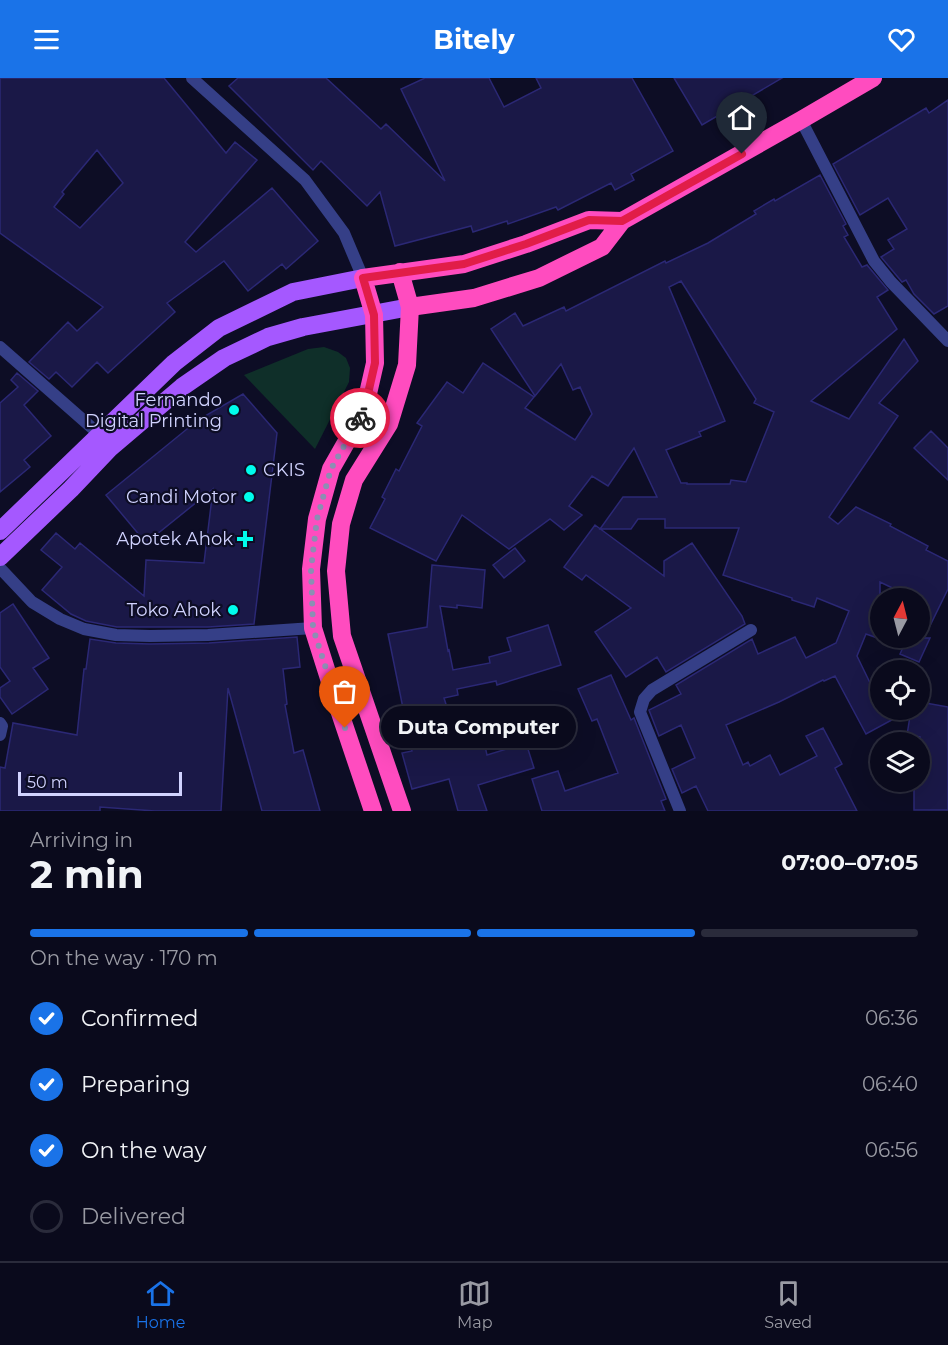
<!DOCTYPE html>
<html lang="en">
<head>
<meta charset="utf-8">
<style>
	body { margin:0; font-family:Montserrat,sans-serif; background:#131325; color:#f1f3f6; height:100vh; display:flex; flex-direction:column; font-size:22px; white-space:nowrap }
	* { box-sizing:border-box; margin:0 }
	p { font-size:20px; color:#999aa3 }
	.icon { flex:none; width:33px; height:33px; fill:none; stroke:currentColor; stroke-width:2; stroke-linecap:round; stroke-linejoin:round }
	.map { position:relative; height:733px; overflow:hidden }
	.side { display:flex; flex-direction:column; background:#0a0a1c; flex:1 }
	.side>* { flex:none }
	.needle { width:39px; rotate:7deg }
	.controls { position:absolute; left:870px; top:510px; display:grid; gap:12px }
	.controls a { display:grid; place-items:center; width:60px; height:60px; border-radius:50%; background:#0a0a1c; box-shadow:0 6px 24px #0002,0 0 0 2px #2a2b3b; font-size:30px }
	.scale { position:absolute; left:18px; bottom:15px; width:164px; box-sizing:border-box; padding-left:6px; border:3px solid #d1d3ff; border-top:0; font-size:16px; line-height:21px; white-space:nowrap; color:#d1d3ff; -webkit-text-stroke:4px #0d0d25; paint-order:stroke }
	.pin { position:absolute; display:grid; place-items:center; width:51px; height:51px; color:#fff; margin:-62px -26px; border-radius:50% 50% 50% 0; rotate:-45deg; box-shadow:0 0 6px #0007 }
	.pin .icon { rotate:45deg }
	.courier { position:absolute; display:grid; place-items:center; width:60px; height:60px; margin:-30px; border:4px solid #e11d48; border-radius:50%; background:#fff; color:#222; box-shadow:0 2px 8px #0007 }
	.bubble { position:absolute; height:42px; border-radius:21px; background:#0a0a1c; box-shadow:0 6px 24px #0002,0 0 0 2px #2a2b3b; font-size:20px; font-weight:700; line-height:42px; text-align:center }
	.head em { font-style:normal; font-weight:700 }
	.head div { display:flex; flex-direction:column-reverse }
	.head { display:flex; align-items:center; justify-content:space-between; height:102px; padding:0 30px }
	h1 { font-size:39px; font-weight:700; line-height:45px }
	.bar { display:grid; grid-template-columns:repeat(4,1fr); gap:9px 6px; align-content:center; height:72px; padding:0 30px }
	.bar i { height:8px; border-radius:4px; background:#2a2b3b }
	.bar .current { background:#1a73e8 }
	.bar p { grid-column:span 4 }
	ol { padding:0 30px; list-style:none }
	li { display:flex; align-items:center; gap:18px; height:66px }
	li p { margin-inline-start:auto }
	li .icon { padding:6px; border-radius:50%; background:#1a73e8; color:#fff; stroke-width:4 }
	li:last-child { color:#999aa3 }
	li i { width:33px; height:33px; border:3px solid #2a2b3b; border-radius:50% }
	header { display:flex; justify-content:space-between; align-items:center; height:78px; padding:0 30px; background:#1a73e8; color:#fff; font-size:27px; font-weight:700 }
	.dock { display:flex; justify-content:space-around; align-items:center; height:84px; border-top:2px solid #2a2b3b; background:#0a0a1c; font-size:16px; color:#999aa3 }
	.dock a { display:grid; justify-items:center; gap:3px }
	.dock .current { color:#1a73e8 }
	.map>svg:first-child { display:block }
</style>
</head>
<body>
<header><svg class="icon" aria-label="menu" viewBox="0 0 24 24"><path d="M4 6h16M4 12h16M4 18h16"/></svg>Bitely<svg class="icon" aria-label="heart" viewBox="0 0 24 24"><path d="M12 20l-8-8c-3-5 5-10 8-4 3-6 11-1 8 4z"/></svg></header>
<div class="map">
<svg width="948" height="733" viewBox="0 0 948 733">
	<rect width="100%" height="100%" fill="#0d0d25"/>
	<!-- green -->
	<path fill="#0f2f29" d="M324,269L338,274L346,280L350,290L349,304L315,371L244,297L308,271Z"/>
	<!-- building -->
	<path fill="#1a1847" stroke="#2b2875" stroke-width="1.5" fill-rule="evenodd" d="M0,0H164L226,75L235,64L257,82L185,164L196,174L272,110L318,163L286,191L282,186L248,213L224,183L167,225L175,234L108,295L97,284L72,309L56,294L49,301L29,284L68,244L77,253L103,229L0,155ZM97,72L123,105L80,150L54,129L64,116L62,114Z
		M238,0H326L381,51L386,46L445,103L401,11L425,0H489L504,29L541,10L536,0H632L673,73L631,96L634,102L615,112L611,105L558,132L556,129L508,146L507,143L473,154L471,148L395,168L380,114L367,128L321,83L313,92L229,8Z
		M674,0H782L702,47Z
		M948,22V228L934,236L914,216L906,202L902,204L881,179L894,171L888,162L907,151L888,120L860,137L833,86L926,30L929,35Z
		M820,97L846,146L843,148L848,157L844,159L862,189L867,187L888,212L877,219L897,251L811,323L849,341L904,261L918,283L879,325L898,338L829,439L838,446L856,429L891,446L890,448L928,468L926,472L948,483V511L924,560H930L919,584L900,576L907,560H920V520H913L880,504V561L866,556L857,578L874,613L880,609V632H910L866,656L835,598L824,603L823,602L779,624L726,647L743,687L748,684L750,688L770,677L780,697L817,678L806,658L823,650L842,686L835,690L857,733H708L696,708L682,715L672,691L695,680L681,647L659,658L649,632L681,616L676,607L752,561L758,576L795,559L806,580L836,565L849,533L817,520L814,529L792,522V520L723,497L739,450H665V441H638L631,451H600L623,419H657L634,370L608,408L592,398L569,428L582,437L564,452L550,441L509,471L462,437L436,483L370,450L385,421L382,419L396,391L399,393L422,348L417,345L447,304L463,315L483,285L534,319L525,330L575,362L592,336L580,309L573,312L561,286L535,318L491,251L515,235L523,248L564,229L566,233L665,183L666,185L708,165L756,136L754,133L774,121L775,123ZM681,203L756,321L754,325L774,334L746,404L731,402L730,406H687V405H681L666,372L701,358L699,354L725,343L669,209Z
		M17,295L38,313L24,327L51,358L24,382L30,389L0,414V325L18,309L11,302Z
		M243,316L277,355L254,546L208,549H117L86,543L71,536L42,512L62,489L41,472L56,455L75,471L80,465L144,518L146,482L204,485L213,411L146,465L106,417L198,342Z
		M931,353L948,370V402L914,370Z
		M595,447L664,498V483L692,465L742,538L745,546L666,594L657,579L626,599L595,554L631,530L586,497L582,502L564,489Z
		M515,470L525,483L504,500L493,487Z
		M432,487L485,492L482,530L457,527V530L440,528L448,573L449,572L453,592L490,585L489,579L511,573L507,560L548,547L561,587L497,607L496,603L457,611L458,617L444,620L457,661L482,655L487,677L526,665L534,690L478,707L487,733H458L449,701L412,711L402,675L412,673L402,641L405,640L388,556L427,549Z
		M13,526L49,580L33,590L48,611L12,636L0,619V610L10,603L0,589V535Z
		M297,559L300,589L283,591L287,626L285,627L294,675L303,672L320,733H262L228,610L221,733H155L100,729V733H0V689L5,690L13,645L77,657L84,591H86L90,561L116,565L150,566L209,565Z
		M611,597L631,642L634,640L666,721L661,723L665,733H542L532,701L558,693L565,713L618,695L597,641L592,643L578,611Z
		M920,624L948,629V732H914V704H920V659L907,657L911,632H920Z"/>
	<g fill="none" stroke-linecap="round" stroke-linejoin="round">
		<!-- street -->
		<path stroke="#353f87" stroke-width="12" d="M192,0L305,102L344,155L363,200
			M801,42L874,183L891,204L948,263
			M0,269L99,356
			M0,490L32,524L60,541L84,551L116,557L150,558L208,557L313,550
			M0,645L2,648L0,657
			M680,733L640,634L644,621L652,612L751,552"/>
		<!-- primary -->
		<path stroke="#a558ff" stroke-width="18" d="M0,453L174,285L219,250L293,214L363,200
			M0,479L71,411L109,371L182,309L224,280L268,259L303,249L410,229"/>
		<!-- highway -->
		<path stroke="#ff4cbf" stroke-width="18" d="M400,194L410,229L407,287L389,346L354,402L341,446L336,493L342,558L402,733
			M410,229L474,220L539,200L602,169L622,143L801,42L873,0
			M373,733L338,629L313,550L311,491L317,441L331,391L364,333L375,285L374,237L363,200L464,186L526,166L589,142L622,143"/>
	</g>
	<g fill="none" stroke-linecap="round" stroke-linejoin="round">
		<!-- done -->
		<path stroke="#8c8eb3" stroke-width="6" stroke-dasharray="0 10.8" d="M345,650L313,550L311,491L317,441L331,391L360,340"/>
		<!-- route -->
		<path stroke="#e11d48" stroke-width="8" d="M360,340L364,333L375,285L374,237L363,200L464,186L526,166L589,142L622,143L742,76"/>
	</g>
	<!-- markers -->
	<g fill="#00fcec" stroke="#0d0d25" stroke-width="2">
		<circle cx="234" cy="332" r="6"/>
		<circle cx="251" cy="392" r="6"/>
		<circle cx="249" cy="419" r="6"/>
		<path d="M242 452h6v6h6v6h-6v6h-6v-6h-6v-6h6z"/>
		<circle cx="233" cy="532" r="6"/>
	</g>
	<g text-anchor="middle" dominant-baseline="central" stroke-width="4.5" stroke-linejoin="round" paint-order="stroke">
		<!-- poi labels -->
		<g font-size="18" fill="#d1d3ff" stroke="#0d0d25" text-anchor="end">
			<text x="222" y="322">Fernando<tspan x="222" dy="21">Digital Printing</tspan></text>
			<text x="263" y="392" text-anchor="start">CKIS</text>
			<text x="237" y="419">Candi Motor</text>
			<text x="233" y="461">Apotek Ahok</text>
			<text x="221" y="532">Toko Ahok</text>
		</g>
	</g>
</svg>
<div class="controls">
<a><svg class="needle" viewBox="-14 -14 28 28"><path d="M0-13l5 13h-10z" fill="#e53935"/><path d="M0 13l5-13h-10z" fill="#999aa3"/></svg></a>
<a><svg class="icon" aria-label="locate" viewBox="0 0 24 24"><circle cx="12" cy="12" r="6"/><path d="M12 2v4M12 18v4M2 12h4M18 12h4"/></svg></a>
<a><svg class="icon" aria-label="layers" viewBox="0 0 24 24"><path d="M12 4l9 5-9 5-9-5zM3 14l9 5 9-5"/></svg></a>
</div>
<div class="scale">50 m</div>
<div class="pin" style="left:345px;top:650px;background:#ea580c"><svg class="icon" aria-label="bag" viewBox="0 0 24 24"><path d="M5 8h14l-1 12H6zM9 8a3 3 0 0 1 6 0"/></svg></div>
<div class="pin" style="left:742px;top:76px;background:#1f2937"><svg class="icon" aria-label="home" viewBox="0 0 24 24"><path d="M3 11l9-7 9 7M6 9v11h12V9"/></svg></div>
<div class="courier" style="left:360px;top:340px"><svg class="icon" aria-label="bike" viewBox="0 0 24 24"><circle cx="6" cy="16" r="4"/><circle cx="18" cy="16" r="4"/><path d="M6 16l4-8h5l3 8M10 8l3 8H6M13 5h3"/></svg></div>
<div class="bubble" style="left:381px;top:628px;width:195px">Duta Computer</div>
</div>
<section class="side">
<div class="head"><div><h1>2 min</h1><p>Arriving in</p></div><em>07:00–07:05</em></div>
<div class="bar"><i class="current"></i><i class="current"></i><i class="current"></i><i></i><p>On the way · 170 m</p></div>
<ol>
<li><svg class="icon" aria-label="check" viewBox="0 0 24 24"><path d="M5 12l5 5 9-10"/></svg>Confirmed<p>06:36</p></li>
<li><svg class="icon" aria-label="check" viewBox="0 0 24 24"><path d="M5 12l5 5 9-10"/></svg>Preparing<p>06:40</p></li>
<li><svg class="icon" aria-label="check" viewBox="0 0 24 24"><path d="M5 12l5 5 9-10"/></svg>On the way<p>06:56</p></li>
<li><i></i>Delivered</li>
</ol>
</section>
<nav class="dock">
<a class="current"><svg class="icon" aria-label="home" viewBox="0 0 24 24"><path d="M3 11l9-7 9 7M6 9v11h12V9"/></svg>Home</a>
<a><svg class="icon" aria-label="map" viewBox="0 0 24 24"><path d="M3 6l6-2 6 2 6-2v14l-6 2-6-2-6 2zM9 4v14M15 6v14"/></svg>Map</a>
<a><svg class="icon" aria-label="saved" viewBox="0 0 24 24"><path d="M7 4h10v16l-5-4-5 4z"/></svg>Saved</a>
</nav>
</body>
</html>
